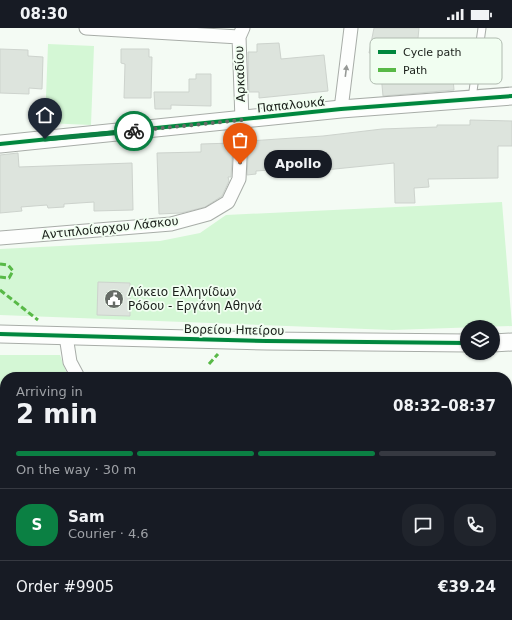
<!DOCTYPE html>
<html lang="en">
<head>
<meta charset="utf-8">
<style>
	body { margin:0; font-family:"DejaVu Sans",sans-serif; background:#20242c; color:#f1f3f6; height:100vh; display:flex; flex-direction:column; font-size:15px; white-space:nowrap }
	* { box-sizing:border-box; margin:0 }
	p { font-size:13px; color:#9ea1a6 }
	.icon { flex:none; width:22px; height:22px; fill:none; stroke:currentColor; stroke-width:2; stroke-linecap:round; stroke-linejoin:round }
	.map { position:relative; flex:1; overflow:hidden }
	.details { position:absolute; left:0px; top:344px; width:512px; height:248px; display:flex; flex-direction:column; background:#171b24; border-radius:16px 16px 0 0; box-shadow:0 1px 3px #0004 }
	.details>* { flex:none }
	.controls { position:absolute; left:460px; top:292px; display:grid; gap:8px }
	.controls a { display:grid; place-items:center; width:40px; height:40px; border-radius:50%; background:#171b24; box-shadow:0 1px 3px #0004; font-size:20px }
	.pin { position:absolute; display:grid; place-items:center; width:34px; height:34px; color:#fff; margin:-41px -17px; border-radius:50% 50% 50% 0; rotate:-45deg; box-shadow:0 0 4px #0007 }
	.pin .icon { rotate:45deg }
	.courier { position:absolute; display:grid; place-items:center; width:40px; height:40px; margin:-20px; border:3px solid #0b8043; border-radius:50%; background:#fff; color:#222; box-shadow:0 1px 5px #0007 }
	.bubble { position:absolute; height:28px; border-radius:14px; background:#171b24; box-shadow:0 1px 3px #0004; font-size:13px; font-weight:700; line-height:28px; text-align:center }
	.overview em { font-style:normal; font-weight:700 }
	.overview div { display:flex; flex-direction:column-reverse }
	.overview { display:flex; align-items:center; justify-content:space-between; height:68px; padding:0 16px }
	h1 { font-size:26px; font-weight:700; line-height:30px }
	.bar { display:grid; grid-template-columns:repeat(4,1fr); gap:6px 4px; align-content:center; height:48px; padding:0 16px }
	.bar i { height:5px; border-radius:3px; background:#363941 }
	.bar .on { background:#0b8043 }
	.bar p { grid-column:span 4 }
	.line { display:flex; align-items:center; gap:10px; padding:0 16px; border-top:1px solid #363941 }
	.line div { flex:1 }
	.round { display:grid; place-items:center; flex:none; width:42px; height:42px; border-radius:16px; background:#20242c }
	.status { display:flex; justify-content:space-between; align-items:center; height:28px; padding:0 20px; background:#171b24; direction:ltr }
	.status svg { height:11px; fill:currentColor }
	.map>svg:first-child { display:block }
</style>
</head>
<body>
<div class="status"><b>08:30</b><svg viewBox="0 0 49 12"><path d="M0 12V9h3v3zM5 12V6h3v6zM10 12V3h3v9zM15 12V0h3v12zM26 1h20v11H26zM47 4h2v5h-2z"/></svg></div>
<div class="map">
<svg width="512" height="592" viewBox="0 0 512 592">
	<rect width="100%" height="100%" fill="#f4fbf4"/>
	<!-- green -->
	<path fill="#d4f7d5" d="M48,16L94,18L91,97L45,95Z
		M502,174L512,298L392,302L0,287V221L160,213L200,205L226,187Z
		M0,327H60L68,349H5V534H0Z
		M36,587H135L133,592H35Z"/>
	<!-- building -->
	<path fill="#dde4dd" stroke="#cdd3cd" d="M374,0H419L416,30L451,28L454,62L383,68L379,25H369Z
		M279,15L281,31L324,27L328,63L259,70V64H249L248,24H257V16Z
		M0,21L28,22V28L43,29L42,61L29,60V66L0,65Z
		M121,21H149V29H152L151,70H124L125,36L121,35Z
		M196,46H211V78L171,77V81H155L154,64H189V51H196Z
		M470,92L512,93V118H498V150L428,151L429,159L414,160L415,175H395L394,135L325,142V138L256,143V146L247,147L249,113L323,108L382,101L437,99V97H470Z
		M233,115L231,149H228L229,153L222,168L205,179L181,185L159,186L157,125L201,124V116Z
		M18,125L19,139L132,135L133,182L94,183V174L64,176V179L48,180L47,177L21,179L22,183L0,185V127Z
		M98,254L130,255V288L97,287Z"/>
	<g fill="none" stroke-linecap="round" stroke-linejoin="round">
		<!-- service casing -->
		<g stroke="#a8ada8" stroke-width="9">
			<path id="service" d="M472,70L482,0"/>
		</g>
		<!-- minor casing -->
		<g stroke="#a8ada8" stroke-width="15">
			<path id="minor" d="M86,0L239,9
				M341,81L351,0
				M0,210L171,196L208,186L228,174L239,151L242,92L239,9L243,0
				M66,308L70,334L78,349
				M507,544L512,402
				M158,592L159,587
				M505,592V587"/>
		</g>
		<!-- tertiary casing -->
		<g stroke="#a8ada8" stroke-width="19">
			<path id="tertiary" d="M0,116L341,81L512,68
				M0,306L267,313L467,315
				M493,315L512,314"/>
		</g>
		<!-- service -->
		<use href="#service" stroke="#fdfefd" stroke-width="7"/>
		<!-- minor -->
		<use href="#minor" stroke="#fdfefd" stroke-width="13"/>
		<!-- tertiary -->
		<use href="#tertiary" stroke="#fdfefd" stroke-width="17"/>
		<!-- quiet -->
		<path stroke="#58b947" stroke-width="3" stroke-dasharray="6 3" stroke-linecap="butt" d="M0,236L8,237L13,243L9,250L0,249
			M0,262L38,292
			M209,336L218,326"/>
		<!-- cycleway casing -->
		<g stroke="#f1fef1" stroke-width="6">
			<path id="cycleway" d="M0,116L341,81L512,68
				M0,306L267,313L467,315"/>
		</g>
		<!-- cycleway -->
		<use href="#cycleway" stroke="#00873e" stroke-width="4"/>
	</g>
	<!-- one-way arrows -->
	<defs><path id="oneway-solid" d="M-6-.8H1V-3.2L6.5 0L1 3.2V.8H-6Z"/></defs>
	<use fill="#969996" href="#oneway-solid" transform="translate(346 43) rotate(-83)"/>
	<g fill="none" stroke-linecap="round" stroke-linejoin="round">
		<!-- done -->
		<path stroke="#666b66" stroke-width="4" stroke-dasharray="0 7.2" d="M134,103L242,92L240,136"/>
		<!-- route -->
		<path stroke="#0b8043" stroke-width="5" d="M45,111L134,103"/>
	</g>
	<!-- icons -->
	<defs>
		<g id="civic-disc" transform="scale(1)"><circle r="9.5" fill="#666b66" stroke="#f1fef1"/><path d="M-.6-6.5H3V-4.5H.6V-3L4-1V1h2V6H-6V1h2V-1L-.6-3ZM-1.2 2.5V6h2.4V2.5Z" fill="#fff"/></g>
	</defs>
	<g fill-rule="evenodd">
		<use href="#civic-disc" x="114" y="271"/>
	</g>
	<g text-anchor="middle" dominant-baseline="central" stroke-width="3.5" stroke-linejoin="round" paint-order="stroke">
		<!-- street labels -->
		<g font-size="12" fill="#191e19" stroke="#f1fef1">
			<text transform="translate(240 46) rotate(-92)">Αρκαδίου</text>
			<text transform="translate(291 77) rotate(-6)">Παπαλουκά</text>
			<text transform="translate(110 200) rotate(-6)">Αντιπλοίαρχου Λάσκου</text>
			<text transform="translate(234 302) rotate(1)">Βορείου Ηπείρου</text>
		</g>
		<!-- poi labels -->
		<g font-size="12" fill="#191e19" stroke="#f1fef1" text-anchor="start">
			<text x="128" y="264">Λύκειο Ελληνίδων<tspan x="128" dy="14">Ρόδου - Εργάνη Αθηνά</tspan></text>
		</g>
	</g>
	<!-- legend -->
	<rect x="370" y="10" width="132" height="46" rx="6" fill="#f1fef1" stroke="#b0bbb0" stroke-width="1"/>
	<rect x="378" y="22" width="18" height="4" fill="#00873e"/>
	<rect x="378" y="40" width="18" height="4" fill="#58b947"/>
	<g font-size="11" fill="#191e19">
		<text x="403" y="28">Cycle path</text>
		<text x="403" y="46">Path</text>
	</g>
</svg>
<div class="controls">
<a><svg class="icon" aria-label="layers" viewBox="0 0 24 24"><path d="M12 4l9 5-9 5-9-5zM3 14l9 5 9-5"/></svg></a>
</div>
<div class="pin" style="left:240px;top:136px;background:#ea580c"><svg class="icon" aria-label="bag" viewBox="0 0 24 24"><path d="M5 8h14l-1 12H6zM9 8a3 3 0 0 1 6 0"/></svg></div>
<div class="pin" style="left:45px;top:111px;background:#1f2937"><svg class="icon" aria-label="home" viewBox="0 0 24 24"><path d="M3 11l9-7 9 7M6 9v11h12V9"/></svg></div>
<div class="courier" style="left:134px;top:103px"><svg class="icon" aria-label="bike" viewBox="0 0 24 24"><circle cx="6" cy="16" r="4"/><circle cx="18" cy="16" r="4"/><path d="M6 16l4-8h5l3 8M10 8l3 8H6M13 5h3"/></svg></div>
<div class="bubble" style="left:264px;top:122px;width:68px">Apollo</div>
<section class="details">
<div class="overview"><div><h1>2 min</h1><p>Arriving in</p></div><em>08:32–08:37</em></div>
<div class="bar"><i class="on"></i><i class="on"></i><i class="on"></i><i></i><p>On the way · 30 m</p></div>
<div class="line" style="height:72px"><b class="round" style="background:#0b8043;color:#fff">S</b><div><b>Sam</b><p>Courier · 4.6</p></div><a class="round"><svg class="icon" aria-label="chat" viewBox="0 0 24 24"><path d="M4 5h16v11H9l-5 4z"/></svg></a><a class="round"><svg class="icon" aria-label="phone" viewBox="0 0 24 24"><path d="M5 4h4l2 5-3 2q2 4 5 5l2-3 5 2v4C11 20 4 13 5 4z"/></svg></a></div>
<div class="line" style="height:52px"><div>Order #9905</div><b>€39.24</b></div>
</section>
</div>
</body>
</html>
